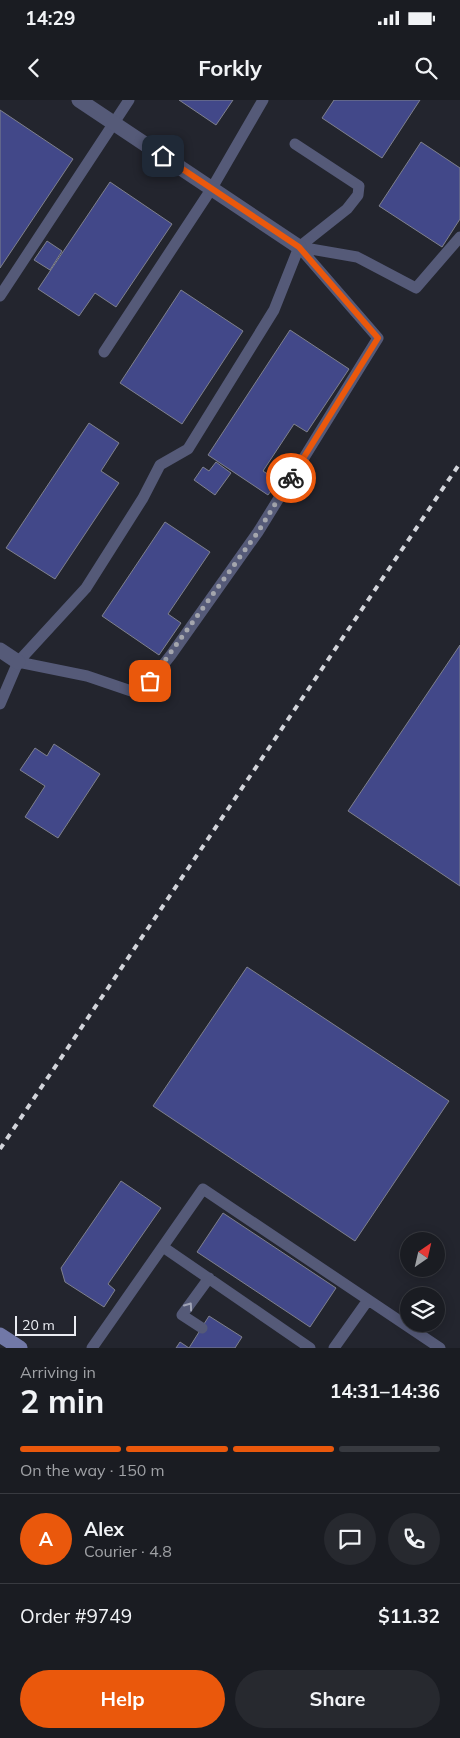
<!DOCTYPE html>
<html lang="en">
<head>
<meta charset="utf-8">
<style>
	body { margin:0; font-family:Mulish,sans-serif; background:#27292f; color:#f1f3f6; height:100vh; display:flex; flex-direction:column; font-size:19px; white-space:nowrap }
	* { box-sizing:border-box; margin:0 }
	p { font-size:16px; color:#9fa1a5 }
	.icon { flex:none; width:28px; height:28px; fill:none; stroke:currentColor; stroke-width:2; stroke-linecap:round; stroke-linejoin:round }
	.map { position:relative; height:1248px; overflow:hidden }
	.panel { display:flex; flex-direction:column; background:#1a1c22; flex:1 }
	.panel>* { flex:none }
	.needle { width:32px; rotate:34deg }
	.tools { position:absolute; left:400px; top:1132px; display:grid; gap:10px }
	.tools a { display:grid; place-items:center; width:45px; height:45px; border-radius:50%; background:#1a1c22; box-shadow:0 2px 12px #0003,0 0 0 1px #383a40; font-size:25px }
	.scale { position:absolute; left:15px; bottom:12px; width:61px; box-sizing:border-box; padding-left:5px; border:2px solid #eaecf2; border-top:0; font-size:14px; line-height:18px; white-space:nowrap; color:#eaecf2; -webkit-text-stroke:4px #23252e; paint-order:stroke }
	.pin { position:absolute; display:grid; place-items:center; width:42px; height:42px; color:#fff; margin:-21px; border-radius:10px; box-shadow:0 2px 8px #0006 }
	.courier { position:absolute; display:grid; place-items:center; width:50px; height:50px; margin:-25px; border:4px solid #ea580c; border-radius:50%; background:#fff; color:#222; box-shadow:0 1px 6px #0007 }
	.summary em { font-style:normal; font-weight:700 }
	.summary div { display:flex; flex-direction:column-reverse }
	.summary { display:flex; align-items:center; justify-content:space-between; height:85px; padding:0 20px }
	h1 { font-size:32px; font-weight:700; line-height:38px }
	.bar { display:grid; grid-template-columns:repeat(4,1fr); gap:8px 5px; align-content:center; height:60px; padding:0 20px }
	.bar i { height:6px; border-radius:4px; background:#383a40 }
	.bar .active { background:#ea580c }
	.bar p { grid-column:span 4 }
	.line { display:flex; align-items:center; gap:12px; padding:0 20px; border-top:1px solid #383a40 }
	.line div { flex:1 }
	.round { display:grid; place-items:center; flex:none; width:52px; height:52px; border-radius:26px; background:#27292f }
	.cta { display:flex; gap:10px; margin-top:auto; padding:10px 20px }
	.cta a { flex:1; height:58px; border-radius:30px; background:#ea580c; color:#fff; font-size:20px; font-weight:700; line-height:58px; text-align:center }
	.cta a+a { background:#27292f; color:#f1f3f6 }
	.status { display:flex; justify-content:space-between; align-items:center; height:35px; padding:0 25px; background:#1a1c22; direction:ltr }
	.status svg { height:14px; fill:currentColor }
	header { display:flex; justify-content:space-between; align-items:center; height:65px; padding:0 20px; background:#1a1c22; font-size:22px; font-weight:700 }
	.map>svg:first-child { display:block }
</style>
</head>
<body>
<div class="status"><b>14:29</b><svg viewBox="0 0 49 12"><path d="M0 12V9h3v3zM5 12V6h3v6zM10 12V3h3v9zM15 12V0h3v12zM26 1h20v11H26zM47 4h2v5h-2z"/></svg></div>
<header><svg class="icon" aria-label="back" viewBox="0 0 24 24"><path d="M15 5l-7 7 7 7"/></svg>Forkly<svg class="icon" aria-label="search" viewBox="0 0 24 24"><circle cx="10" cy="10" r="6"/><path d="M15 15l6 6"/></svg></header>
<div class="map">
<svg width="460" height="1248" viewBox="0 0 460 1248">
	<rect width="100%" height="100%" fill="#23252e"/>
	<!-- building -->
	<path fill="#424889" stroke="#7f818d" d="M179,0H233L216,25Z
		M334,0H420L382,58L322,18Z
		M0,10L73,59L0,168Z
		M421,42L460,68V119L442,147L379,106Z
		M110,82L172,124L116,207L95,193L79,216L38,189Z
		M47,141L62,151L50,170L34,160Z
		M181,190L243,231L182,324L120,283Z
		M290,230L349,269L307,332L294,324L263,371L278,381L268,395L208,355Z
		M89,323L119,343L101,371L119,383L55,479L6,448Z
		M216,362L231,373L215,395L194,380L203,367L209,371Z
		M165,422L210,452L168,514L181,523L159,555L102,516Z
		M460,545V786L348,711Z
		M54,644L100,674L58,738L25,717L45,686L20,670L35,648L47,656Z
		M247,867L449,1001L355,1141L153,1006Z
		M121,1081L161,1108L108,1184L115,1190L104,1207L65,1182L61,1168Z
		M223,1113L336,1188L310,1227L197,1152Z
		M209,1216L242,1237L235,1248H176L180,1242L189,1248Z"/>
	<g fill="none" stroke-linecap="round" stroke-linejoin="round">
		<!-- lane -->
		<path stroke="#555a78" stroke-width="11" d="M299,147L357,157L416,188L460,137
			M0,196L129,0
			M104,252L212,88L263,0
			M18,562L87,576L140,594L171,555L258,432L378,238L299,147
			M0,604L18,562L86,488L143,398L160,365L188,349L274,210L299,147L347,109L358,95L359,86L295,44
			M163,1147L310,1248
			M202,1228L182,1215L209,1178
			M92,1248L203,1089L440,1248
			M334,1248L368,1200"/>
		<!-- street -->
		<path stroke="#555a78" stroke-width="15" d="M79,0L299,147
			M0,550L18,562"/>
		<!-- secondary -->
		<path stroke="#7178a7" stroke-width="15" d="M0,1235L20,1248"/>
		<!-- rail -->
		<path stroke="#d3d5db" stroke-width="4" stroke-dasharray="6 6" stroke-linecap="butt" d="M0,1049L460,363"/>
	</g>
	<!-- one-way arrows -->
	<defs><path id="oneway-chevron" d="M-2-3.5L2.5 0L-2 3.5" fill="none" stroke-width="1.6" stroke-linecap="round" stroke-linejoin="round" transform="scale(1.25)"/></defs>
	<use stroke="#a0a3b5" href="#oneway-chevron" transform="translate(189 1206) rotate(-55)"/>
	<g fill="none" stroke-linecap="round" stroke-linejoin="round">
		<!-- done -->
		<path stroke="#a4a6ad" stroke-width="5" stroke-dasharray="0 9" d="M150,581L258,432L291,378"/>
		<!-- route -->
		<path stroke="#ea580c" stroke-width="6" d="M163,56L299,147L378,238L291,378"/>
	</g>
</svg>
<div class="tools">
<a><svg class="needle" viewBox="-14 -14 28 28"><path d="M0-13l5 13h-10z" fill="#e53935"/><path d="M0 13l5-13h-10z" fill="#9fa1a5"/></svg></a>
<a><svg class="icon" aria-label="layers" viewBox="0 0 24 24"><path d="M12 4l9 5-9 5-9-5zM3 14l9 5 9-5"/></svg></a>
</div>
<div class="scale">20 m</div>
<div class="pin" style="left:150px;top:581px;background:#ea580c"><svg class="icon" aria-label="bag" viewBox="0 0 24 24"><path d="M5 8h14l-1 12H6zM9 8a3 3 0 0 1 6 0"/></svg></div>
<div class="pin" style="left:163px;top:56px;background:#1f2937"><svg class="icon" aria-label="home" viewBox="0 0 24 24"><path d="M3 11l9-7 9 7M6 9v11h12V9"/></svg></div>
<div class="courier" style="left:291px;top:378px"><svg class="icon" aria-label="bike" viewBox="0 0 24 24"><circle cx="6" cy="16" r="4"/><circle cx="18" cy="16" r="4"/><path d="M6 16l4-8h5l3 8M10 8l3 8H6M13 5h3"/></svg></div>
</div>
<section class="panel">
<div class="summary"><div><h1>2 min</h1><p>Arriving in</p></div><em>14:31–14:36</em></div>
<div class="bar"><i class="active"></i><i class="active"></i><i class="active"></i><i></i><p>On the way · 150 m</p></div>
<div class="line" style="height:90px"><b class="round" style="background:#ea580c;color:#fff">A</b><div><b>Alex</b><p>Courier · 4.8</p></div><a class="round"><svg class="icon" aria-label="chat" viewBox="0 0 24 24"><path d="M4 5h16v11H9l-5 4z"/></svg></a><a class="round"><svg class="icon" aria-label="phone" viewBox="0 0 24 24"><path d="M5 4h4l2 5-3 2q2 4 5 5l2-3 5 2v4C11 20 4 13 5 4z"/></svg></a></div>
<div class="line" style="height:65px"><div>Order #9749</div><b>$11.32</b></div>
<div class="cta"><a>Help</a><a>Share</a></div>
</section>
</body>
</html>
